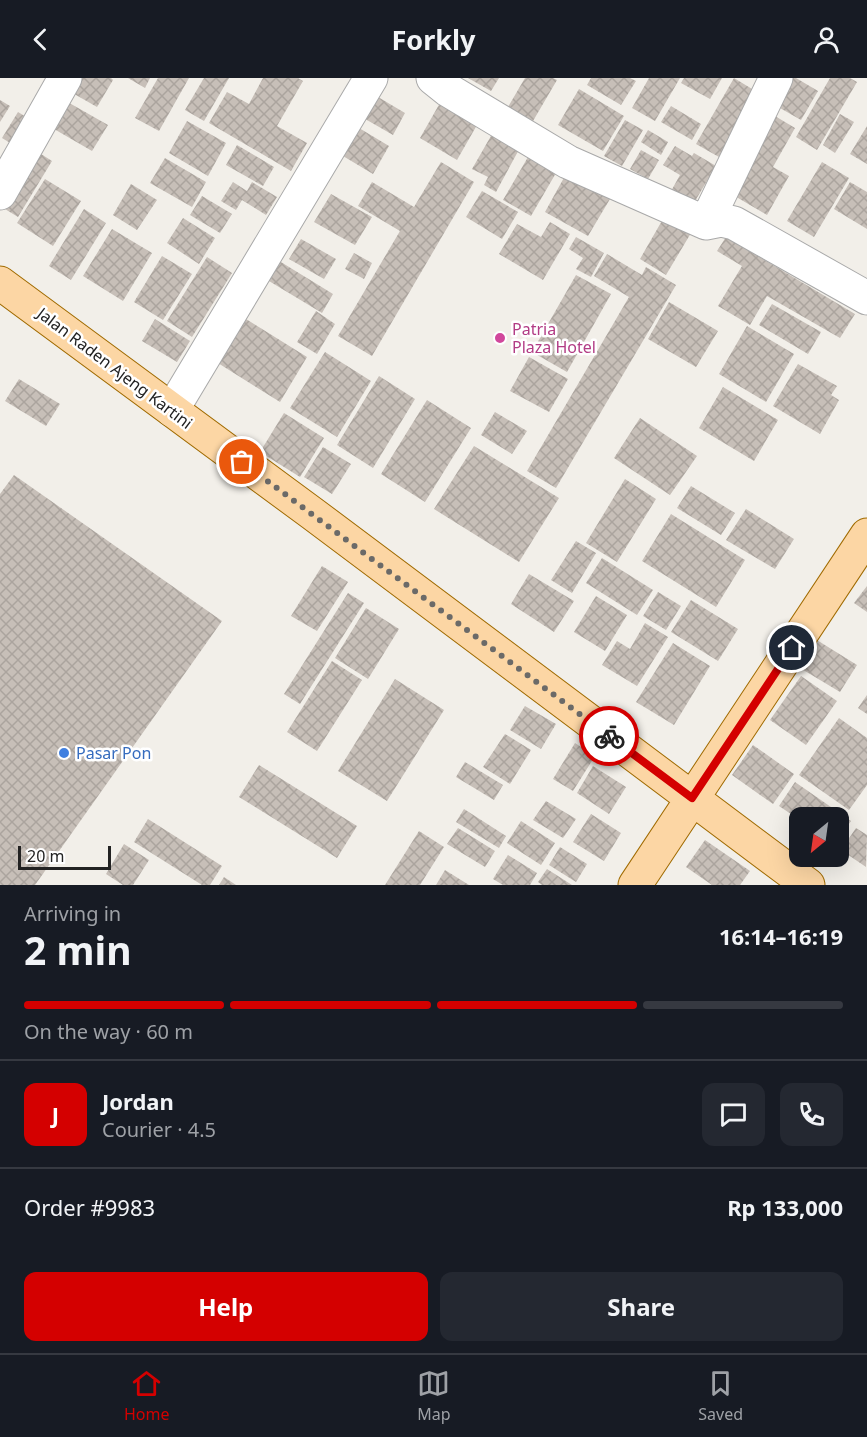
<!DOCTYPE html>
<html lang="en">
<head>
<meta charset="utf-8">
<style>
	body { margin:0; font-family:"Noto Sans",sans-serif; background:#242831; color:#f1f3f6; height:100vh; display:flex; flex-direction:column; font-size:22px; white-space:nowrap }
	* { box-sizing:border-box; margin:0 }
	p { font-size:20px; color:#9ea1a6 }
	.icon { flex:none; width:33px; height:33px; fill:none; stroke:currentColor; stroke-width:2; stroke-linecap:round; stroke-linejoin:round }
	.map { position:relative; height:807px; overflow:hidden }
	.sheet { display:flex; flex-direction:column; background:#171b24; flex:1 }
	.sheet>* { flex:none }
	.needle { width:39px; rotate:209deg }
	.buttons { position:absolute; left:789px; top:729px; display:grid; gap:12px }
	.buttons a { display:grid; place-items:center; width:60px; height:60px; border-radius:12px; background:#171b24; box-shadow:0 6px 24px #0002; font-size:30px }
	.scale { position:absolute; left:18px; bottom:15px; width:93px; box-sizing:border-box; padding-left:6px; border:3px solid #222; border-top:0; font-size:16px; line-height:21px; white-space:nowrap; color:#222; -webkit-text-stroke:4px #fff; paint-order:stroke }
	.pin { position:absolute; display:grid; place-items:center; width:51px; height:51px; color:#fff; margin:-26px; border:3px solid #fff; border-radius:50%; box-shadow:0 2px 6px #0007 }
	.courier { position:absolute; display:grid; place-items:center; width:60px; height:60px; margin:-30px; border:4px solid #d40000; border-radius:50%; background:#fff; color:#222; box-shadow:0 2px 8px #0007 }
	.headline em { font-style:normal; font-weight:700 }
	.headline div { display:flex; flex-direction:column-reverse }
	.headline { display:flex; align-items:center; justify-content:space-between; height:102px; padding:0 24px }
	h1 { font-size:39px; font-weight:700; line-height:45px }
	.bar { display:grid; grid-template-columns:repeat(4,1fr); gap:9px 6px; align-content:center; height:72px; padding:0 24px }
	.bar i { height:8px; border-radius:4px; background:#363941 }
	.bar .on { background:#d40000 }
	.bar p { grid-column:span 4 }
	.line { display:flex; align-items:center; gap:15px; padding:0 24px; border-top:2px solid #363941 }
	.line div { flex:1 }
	.round { display:grid; place-items:center; flex:none; width:63px; height:63px; border-radius:12px; background:#242831 }
	.cta { display:flex; gap:12px; margin-top:auto; padding:12px 24px }
	.cta a { flex:1; height:69px; border-radius:12px; background:#d40000; color:#fff; font-size:24px; font-weight:700; line-height:69px; text-align:center }
	.cta a+a { background:#242831; color:#f1f3f6 }
	header { display:flex; justify-content:space-between; align-items:center; height:78px; padding:0 24px; background:#171b24; font-size:27px; font-weight:700 }
	.tabs { display:flex; justify-content:space-around; align-items:center; height:84px; border-top:2px solid #363941; background:#171b24; font-size:16px; color:#9ea1a6 }
	.tabs a { display:grid; justify-items:center; gap:3px }
	.tabs .on { color:#d40000 }
	.map>svg:first-child { display:block }
</style>
</head>
<body>
<header><svg class="icon" aria-label="back" viewBox="0 0 24 24"><path d="M15 5l-7 7 7 7"/></svg>Forkly<svg class="icon" aria-label="person" viewBox="0 0 24 24"><circle cx="12" cy="8" r="4"/><path d="M4 21q1-7 8-7t8 7"/></svg></header>
<div class="map">
<svg width="867" height="807" viewBox="0 0 867 807">
	<defs>
		<pattern id="building-cross-hatch" width="8" height="8" patternUnits="userSpaceOnUse" patternTransform="scale(1.5)"><rect width="8" height="8" fill="#c7bfb8"/><path d="M0 0l8 8M0 8l8-8" fill="none" stroke="#aba49e"/></pattern>
	</defs>
	<rect width="100%" height="100%" fill="#f2efe9"/>
	<!-- building -->
	<path fill="url(#building-cross-hatch)" d="M67,0H111L113,2L97,29L62,9Z
		M128,0H150L145,10Z
		M158,0H189L159,53L135,40Z
		M204,0H229L204,43L185,32Z
		M263,0H298L303,3L277,48L307,65L291,93L209,45L227,14L249,26Z
		M468,0H499L491,13Z
		M525,0H553L557,2L533,43L508,29Z
		M591,0H630L636,3L621,27L587,7Z
		M649,0H680L655,43L632,30Z
		M684,0H722L710,21L681,5Z
		M734,0L757,14L719,79L696,66Z
		M787,0H796L818,13L801,42L773,26Z
		M830,0H850L857,4L817,72L796,59Z
		M579,11L624,38L603,73L558,47Z
		M373,16L405,35L393,57L360,38Z
		M57,18L108,47L92,73L42,44Z
		M0,22L10,28L0,44Z
		M440,25L477,47L457,82L420,60Z
		M671,28L701,46L692,62L661,44Z
		M18,34L36,45L20,71L2,60Z
		M840,36L854,44L835,75L823,67Z
		M775,38L795,50L773,89L789,98L767,137L733,117Z
		M625,42L643,52L622,88L604,78Z
		M187,43L226,65L208,98L169,75Z
		M354,47L389,68L373,96L338,75Z
		M867,48V86L850,76Z
		M495,51L522,66L496,114L484,107L488,99L472,91Z
		M648,52L668,64L661,77L641,64Z
		M237,67L274,89L263,108L226,87Z
		M675,68L692,78L694,75L716,88L692,128L670,115L680,97L663,87Z
		M30,69L52,83L18,139L0,128Z
		M641,72L659,82L648,101L630,91Z
		M528,79L556,95L531,138L503,122Z
		M165,80L206,104L192,129L150,105Z
		M441,84L474,104L372,278L338,258L400,153L358,128L372,104L414,129Z
		M822,84L849,100L814,159L787,143Z
		M566,96L610,121L588,158L545,134Z
		M45,101L81,123L53,168L17,145Z
		M233,104L247,113L252,104L277,119L266,137L242,122L236,132L221,123Z
		M850,104L867,114V151L834,131Z
		M131,106L157,122L137,152L113,137Z
		M482,113L518,134L502,161L466,139Z
		M331,116L372,139L355,167L314,144Z
		M202,118L232,136L220,155L190,137Z
		M84,131L106,145L71,202L49,188Z
		M667,134L694,150L666,197L640,181Z
		M183,140L215,160L199,186L167,165Z
		M550,144L570,156L543,202L499,176L517,146L541,159Z
		M112,151L152,175L123,223L83,198Z
		M576,159L604,175L591,199L576,191L583,180L569,171Z
		M726,159L855,236L840,260L767,218L750,247L718,228L742,188L717,173Z
		M301,161L336,181L324,201L289,181Z
		M354,175L372,185L364,201L345,191Z
		M607,176L642,197L646,189L676,207L556,410L527,393L629,219L594,198Z
		M162,178L192,196L163,242L134,224Z
		M207,179L232,195L192,259L167,243Z
		M276,181L333,216L322,235L264,200Z
		M576,197L611,216L567,294L532,274Z
		M669,224L718,253L696,289L648,261Z
		M772,226L821,254L808,276L759,247Z
		M316,233L335,246L317,276L297,264Z
		M238,236L307,279L280,324L210,280Z
		M155,241L190,263L177,284L142,263Z
		M747,248L794,276L766,324L719,296Z
		M325,274L371,303L337,359L290,330Z
		M529,279L568,301L549,334L510,313Z
		M798,286L837,308L831,317L839,322L820,356L773,328Z
		M379,298L415,321L373,390L337,367Z
		M19,301L60,326L46,348L5,323Z
		M723,309L778,342L754,383L699,350Z
		M427,322L471,350L425,424L381,396Z
		M495,334L527,353L512,376L481,357Z
		M284,335L324,360L300,399L260,374Z
		M640,340L697,378L670,417L614,380Z
		M474,368L559,420L519,484L434,431Z
		M323,369L351,386L332,416L304,399Z
		M14,397L222,543L35,807H0V416Z
		M625,401L656,421L617,484L586,465Z
		M691,408L735,435L721,457L677,430Z
		M746,431L794,461L775,491L726,462Z
		M671,436L745,482L716,529L642,483Z
		M576,463L596,475L572,515L551,502Z
		M602,480L653,512L637,537L586,505Z
		M322,488L348,504L317,553L291,538Z
		M529,496L574,523L554,554L511,526Z
		M867,508V534L854,525Z
		M658,514L681,528L666,552L643,538Z
		M348,515L364,525L300,626L284,616Z
		M596,518L627,537L605,573L574,554Z
		M691,522L738,551L718,583L671,554Z
		M366,530L399,551L368,601L335,580Z
		M645,545L668,559L637,608L602,587L617,563L630,571Z
		M812,559L857,587L840,614L795,587Z
		M673,565L710,588L674,647L636,624Z
		M332,583L362,602L317,673L287,654Z
		M801,598L837,623L806,667L770,642Z
		M395,601L444,632L387,723L338,693Z
		M867,617V636L858,630Z
		M525,628L556,646L541,671L510,652Z
		M839,640L867,660V707L849,732L799,697Z
		M505,656L531,672L510,706L483,689Z
		M575,665L595,678L573,713L553,701Z
		M753,667L794,696L773,726L732,697Z
		M465,684L503,707L494,722L456,699Z
		M259,687L357,748L337,780L239,719Z
		M593,688L626,709L609,736L577,715Z
		M795,704L851,743L838,761V740H800V742L779,728Z
		M546,723L576,741L563,760L533,742Z
		M464,731L506,758L499,770L456,744Z
		M591,736L621,755L604,783L573,764Z
		M148,741L222,788L210,807H202L134,764Z
		M521,743L555,765L541,787L507,765Z
		M458,750L495,773L485,789L447,766Z
		M856,750L867,757L866,789L841,772Z
		M419,753L444,769L420,807H385Z
		M705,762L750,793L740,807H712L686,789Z
		M124,766L149,782L133,807H123L106,796Z
		M560,769L587,786L576,804L549,787Z
		M508,777L537,795L530,807H503L493,801Z
		M547,791L572,807H542L538,804Z
		M445,792L469,807H436Z
		M224,799L236,807H219Z"/>
	<g fill="none" stroke-linecap="round" stroke-linejoin="round">
		<!-- minor casing -->
		<g stroke="#a9a9a9" stroke-width="35">
			<path id="minor" d="M433,0L448,12L568,84L706,145L721,142L734,145L867,220
				M0,115L65,0
				M706,145L776,0
				M172,332L371,0"/>
		</g>
		<!-- major casing -->
		<g stroke="#a06b00" stroke-width="35">
			<path id="major" d="M0,205L313,436L808,807
				M635,807L867,457"/>
		</g>
		<!-- minor -->
		<use href="#minor" stroke="#fff" stroke-width="33"/>
		<!-- major -->
		<use href="#major" stroke="#fcd6a4" stroke-width="33"/>
	</g>
	<g fill="none" stroke-linecap="round" stroke-linejoin="round">
		<!-- done -->
		<path stroke="#6b6a68" stroke-width="6" stroke-dasharray="0 10.8" d="M242,384L609,658"/>
		<!-- route -->
		<path stroke="#d40000" stroke-width="8" d="M609,658L692,720L792,570"/>
	</g>
	<!-- markers -->
	<circle fill="#d1479c" stroke="#fff" stroke-width="2" cx="500" cy="260" r="6"/>
	<circle fill="#3f7fe0" stroke="#fff" stroke-width="2" cx="64" cy="675" r="6"/>
	<g text-anchor="middle" dominant-baseline="central" stroke-width="5" stroke-linejoin="round" paint-order="stroke">
		<!-- hotel labels -->
		<g font-size="16" fill="#b23c85" stroke="#fff" text-anchor="start">
			<text x="512" y="251">Patria<tspan x="512" dy="18">Plaza Hotel</tspan></text>
		</g>
		<!-- street labels -->
		<g font-size="16" fill="#222" stroke="#fff">
			<text transform="translate(115 290) rotate(37)">Jalan Raden Ajeng Kartini</text>
		</g>
		<!-- shop labels -->
		<g font-size="16" fill="#366cbe" stroke="#fff" text-anchor="start">
			<text x="76" y="675">Pasar Pon</text>
		</g>
	</g>
</svg>
<div class="buttons">
<a><svg class="needle" viewBox="-14 -14 28 28"><path d="M0-13l5 13h-10z" fill="#e53935"/><path d="M0 13l5-13h-10z" fill="#9ea1a6"/></svg></a>
</div>
<div class="scale">20 m</div>
<div class="pin" style="left:242px;top:384px;background:#ea580c"><svg class="icon" aria-label="bag" viewBox="0 0 24 24"><path d="M5 8h14l-1 12H6zM9 8a3 3 0 0 1 6 0"/></svg></div>
<div class="pin" style="left:792px;top:570px;background:#1f2937"><svg class="icon" aria-label="home" viewBox="0 0 24 24"><path d="M3 11l9-7 9 7M6 9v11h12V9"/></svg></div>
<div class="courier" style="left:609px;top:658px"><svg class="icon" aria-label="bike" viewBox="0 0 24 24"><circle cx="6" cy="16" r="4"/><circle cx="18" cy="16" r="4"/><path d="M6 16l4-8h5l3 8M10 8l3 8H6M13 5h3"/></svg></div>
</div>
<section class="sheet">
<div class="headline"><div><h1>2 min</h1><p>Arriving in</p></div><em>16:14–16:19</em></div>
<div class="bar"><i class="on"></i><i class="on"></i><i class="on"></i><i></i><p>On the way · 60 m</p></div>
<div class="line" style="height:108px"><b class="round" style="background:#d40000;color:#fff">J</b><div><b>Jordan</b><p>Courier · 4.5</p></div><a class="round"><svg class="icon" aria-label="chat" viewBox="0 0 24 24"><path d="M4 5h16v11H9l-5 4z"/></svg></a><a class="round"><svg class="icon" aria-label="phone" viewBox="0 0 24 24"><path d="M5 4h4l2 5-3 2q2 4 5 5l2-3 5 2v4C11 20 4 13 5 4z"/></svg></a></div>
<div class="line" style="height:78px"><div>Order #9983</div><b>Rp 133,000</b></div>
<div class="cta"><a>Help</a><a>Share</a></div>
</section>
<nav class="tabs">
<a class="on"><svg class="icon" aria-label="home" viewBox="0 0 24 24"><path d="M3 11l9-7 9 7M6 9v11h12V9"/></svg>Home</a>
<a><svg class="icon" aria-label="map" viewBox="0 0 24 24"><path d="M3 6l6-2 6 2 6-2v14l-6 2-6-2-6 2zM9 4v14M15 6v14"/></svg>Map</a>
<a><svg class="icon" aria-label="saved" viewBox="0 0 24 24"><path d="M7 4h10v16l-5-4-5 4z"/></svg>Saved</a>
</nav>
</body>
</html>
